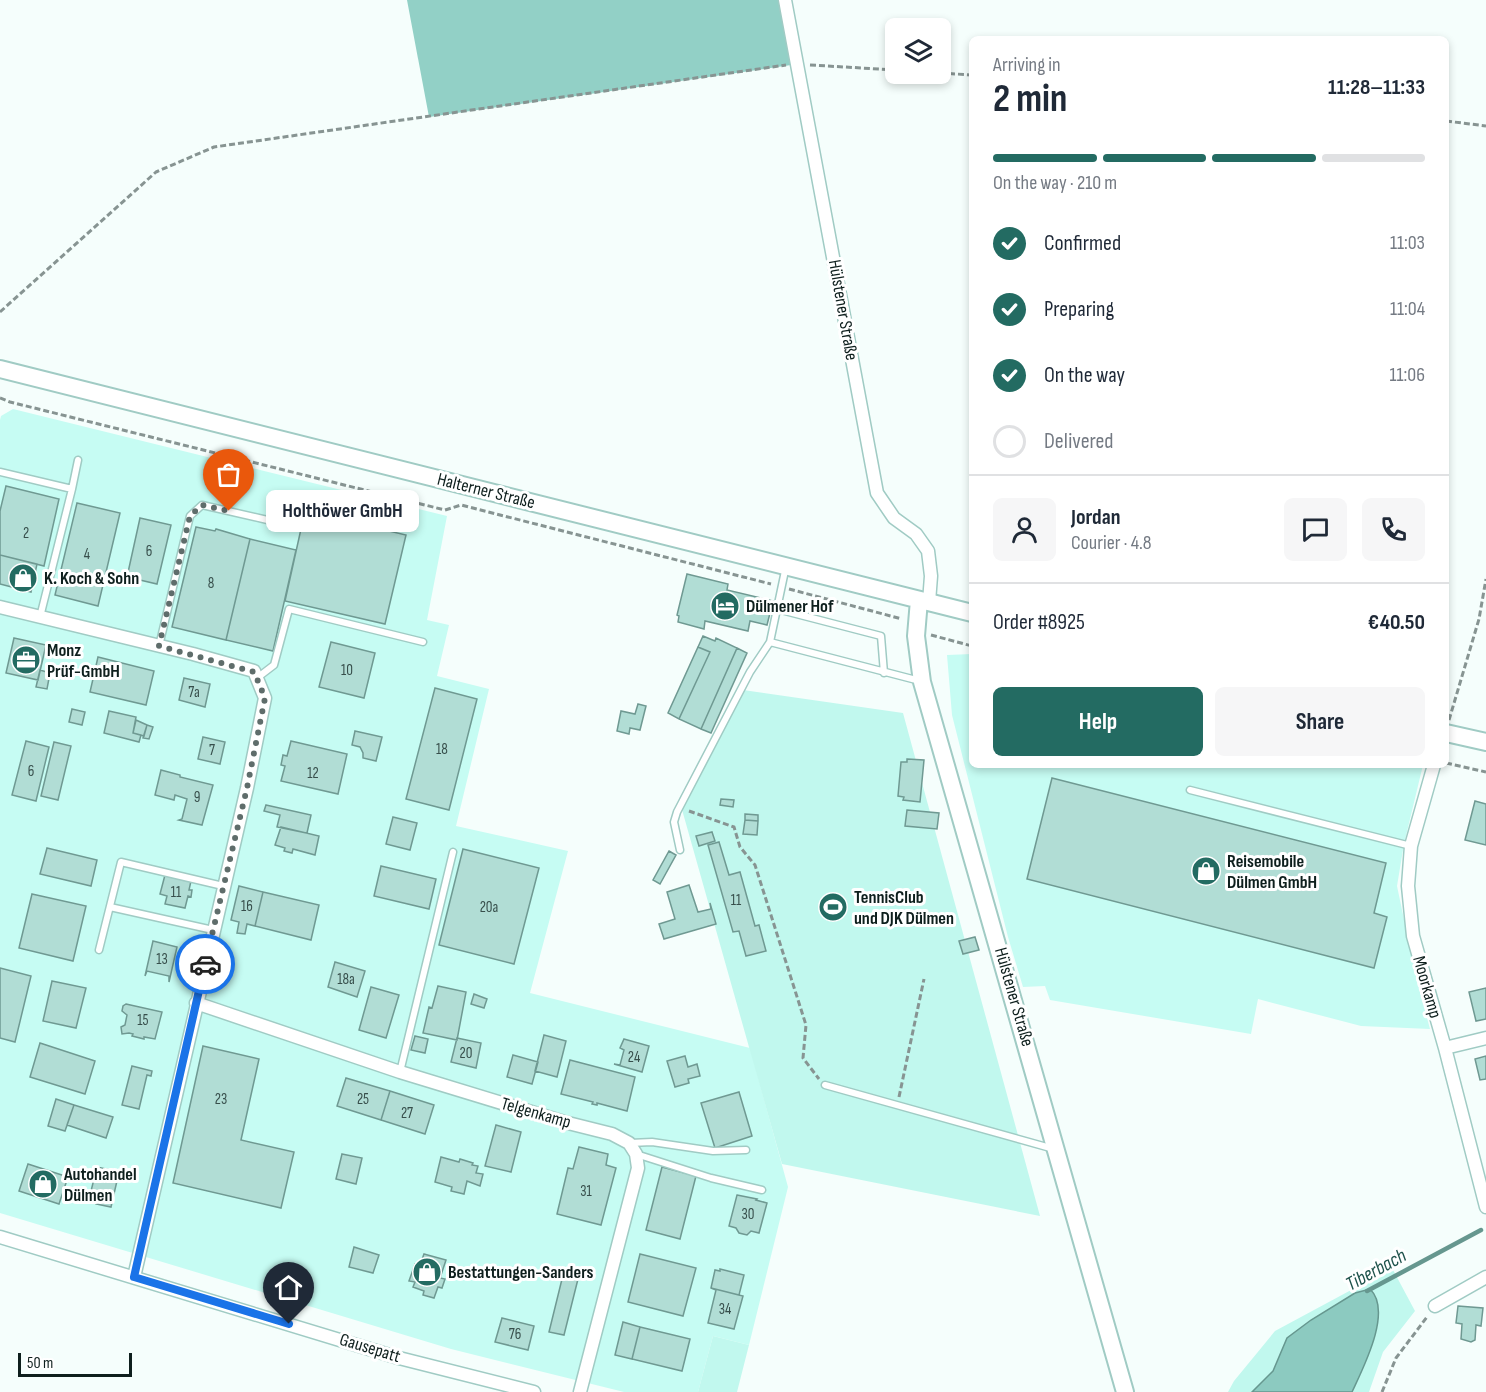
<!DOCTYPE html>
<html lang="en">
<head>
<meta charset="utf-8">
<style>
	body { margin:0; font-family:"Sofia Sans Condensed",sans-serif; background:#f6f6f7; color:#1f2937; height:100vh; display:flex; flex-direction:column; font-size:22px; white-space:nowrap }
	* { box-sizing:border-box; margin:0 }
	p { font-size:20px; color:#747a83 }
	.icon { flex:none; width:33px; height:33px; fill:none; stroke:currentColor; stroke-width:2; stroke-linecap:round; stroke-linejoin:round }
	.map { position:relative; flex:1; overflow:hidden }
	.drawer { position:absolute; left:969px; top:36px; width:480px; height:732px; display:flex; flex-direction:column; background:#fff; border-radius:9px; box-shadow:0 3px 9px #0003 }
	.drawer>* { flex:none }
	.controls { position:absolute; left:885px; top:18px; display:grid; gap:12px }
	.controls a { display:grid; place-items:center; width:66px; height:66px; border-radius:9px; background:#fff; box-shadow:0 3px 9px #0003; font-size:30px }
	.scale { position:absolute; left:18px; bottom:15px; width:114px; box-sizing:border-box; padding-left:6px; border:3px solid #0e1f1d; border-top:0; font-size:16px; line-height:21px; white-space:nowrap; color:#0e1f1d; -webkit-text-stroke:4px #fff; paint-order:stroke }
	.pin { position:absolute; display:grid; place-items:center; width:51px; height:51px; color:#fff; margin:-62px -26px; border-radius:50% 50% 50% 0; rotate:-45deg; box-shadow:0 0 6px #0007 }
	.pin .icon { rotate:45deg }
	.courier { position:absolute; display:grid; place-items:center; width:60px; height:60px; margin:-30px; border:4px solid #1a73e8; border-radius:50%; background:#fff; color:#222; box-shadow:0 2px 8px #0007 }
	.bubble { position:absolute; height:42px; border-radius:9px; background:#fff; box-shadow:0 3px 9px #0003; font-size:20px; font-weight:700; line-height:42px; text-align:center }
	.overview em { font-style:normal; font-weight:700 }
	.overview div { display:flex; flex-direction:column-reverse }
	.overview { display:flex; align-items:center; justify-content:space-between; height:102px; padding:0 24px }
	h1 { font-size:39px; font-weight:700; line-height:45px }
	.bar { display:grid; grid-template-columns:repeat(4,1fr); gap:9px 6px; align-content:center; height:72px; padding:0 24px }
	.bar i { height:8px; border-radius:4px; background:#e0e1e3 }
	.bar .active { background:#236b62 }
	.bar p { grid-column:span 4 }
	.line { display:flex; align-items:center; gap:15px; padding:0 24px; border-top:2px solid #e0e1e3 }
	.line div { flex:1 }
	.round { display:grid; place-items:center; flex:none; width:63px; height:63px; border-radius:9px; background:#f6f6f7 }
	ol { padding:0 24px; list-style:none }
	li { display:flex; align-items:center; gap:18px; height:66px }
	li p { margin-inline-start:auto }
	li .icon { padding:6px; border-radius:50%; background:#236b62; color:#fff; stroke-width:4 }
	li:last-child { color:#747a83 }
	li i { width:33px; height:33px; border:3px solid #e0e1e3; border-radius:50% }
	.button { display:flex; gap:12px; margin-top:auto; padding:12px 24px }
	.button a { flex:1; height:69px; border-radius:9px; background:#236b62; color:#fff; font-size:24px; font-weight:700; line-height:69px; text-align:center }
	.button a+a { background:#f6f6f7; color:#1f2937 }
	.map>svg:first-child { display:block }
</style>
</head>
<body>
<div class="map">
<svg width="1486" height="1392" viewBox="0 0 1486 1392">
	<rect width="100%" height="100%" fill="#f5fefc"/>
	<!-- built -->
	<path fill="#c6fcf3" d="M13,409L447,516L427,620L449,625L437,676L489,689L456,826L568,851L530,993L750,1048L788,1187L749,1345L713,1336L698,1392H624L451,1349L0,1213V420L1,416Z
		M972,654V765H1423L1404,844L1397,886L1417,981L1430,1029L1361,1026L1258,999L1251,1034L1050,1000L1045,986L1023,987L1008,937L952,715L947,655Z"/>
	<!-- green -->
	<path fill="#c1f8ee" d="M743,690L903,713L1040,1216L782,1164L679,799Z
		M1392,1268L1415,1311L1383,1352L1369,1392H1228L1234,1381L1275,1331Z
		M713,1336L749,1345L737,1392H698Z"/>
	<!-- forest -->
	<path fill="#92d0c6" d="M407,0H785L798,64L429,117Z"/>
	<!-- water -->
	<path fill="#8ccac0" stroke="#66978f" stroke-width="1.5" d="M1370,1289C1393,1311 1363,1368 1352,1392H1252L1273,1371L1287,1338L1311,1320L1355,1293Z"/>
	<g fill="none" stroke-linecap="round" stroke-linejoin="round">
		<!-- stream -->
		<path stroke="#66978f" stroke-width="4.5" d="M1367,1291L1481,1230"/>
	</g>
	<!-- building -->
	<path fill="#b1ddd5" stroke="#6f9992" stroke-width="1.5" d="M6,486L59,499L44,566L0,555V511Z
		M77,503L120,513L98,606L55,595Z
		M305,511L406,535L385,624L285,601Z
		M140,518L171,525L157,584L127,577Z
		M196,527L215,531L216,529L250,539L226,640L172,627Z
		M250,539L296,550L273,651L226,640Z
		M0,555L37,564L31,592L0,584Z
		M687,574L728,584L727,590L773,601L767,625L750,621L748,631L705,621L704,629L678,622L679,616L677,615Z
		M703,636L715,641L716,638L737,648L701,729L679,719L710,652L698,647Z
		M14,638L46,645L38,680L6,673Z
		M331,642L375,653L364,698L319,687Z
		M698,647L710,652L679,719L668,713Z
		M737,648L747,653L711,733L701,729Z
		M98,657L154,671L146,705L90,692Z
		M40,670L50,673L47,689L36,687Z
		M184,678L210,684L205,707L179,700Z
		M435,688L477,699L449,810L406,799Z
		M638,704L646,706L640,730L630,728L629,734L617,731L621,711L635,714Z
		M72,709L85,712L82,725L69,722Z
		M109,711L136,717L133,733L141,735L139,742L104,733Z
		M136,720L147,725L144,736L133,733Z
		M147,725L153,727L149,739L143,738Z
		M355,731L382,737L376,761L363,758V753L360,747L352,745Z
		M203,737L225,742L220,764L198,759Z
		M26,741L49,747L36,801L12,795Z
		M291,741L347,754L338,794L281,781L285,766L281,765L283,755L287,756Z
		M54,742L71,746L58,800L41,796Z
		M907,759L924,760L920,802L903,800L904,797L898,796L901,762H907Z
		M161,770L180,775V777L213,785L202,825L179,820L182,819L187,799L175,795L174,800L155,795Z
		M1052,778L1386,863L1374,913L1387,917L1374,968L1027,879Z
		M721,799L734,800L733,807L720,805Z
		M1475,801L1486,804V845L1465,840Z
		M266,805L311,815L307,833L277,827L280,815L264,811Z
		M907,810L939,813L937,829L905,826Z
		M745,814L758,815V821L745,820Z
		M393,817L417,823L410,850L386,844Z
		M745,820L758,821L757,835L743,834Z
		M281,827L319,836L315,855L293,849L292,853L284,851L285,848L275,845Z
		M712,832L715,841L699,846L696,836Z
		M719,842L729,875L740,872L755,926L759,925L766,951L746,956L739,931L733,932L708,845Z
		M47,848L97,860L91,886L40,874Z
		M463,849L539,868L514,964L439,945Z
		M669,851L676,855L660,884L653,880Z
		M381,866L436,879L429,909L374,896Z
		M165,875L191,881L189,890H192L191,897L188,896L185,908L165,904L167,896L160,894Z
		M689,885L698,912L711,909L710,903L716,924L664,939L659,924L675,919L667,892Z
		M239,886L263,892L255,926L247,924L245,934L237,933L239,922L231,920Z
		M263,892L319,905L311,940L255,926Z
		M32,894L86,906L73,961L19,948Z
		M975,937L979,950L963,954L959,941Z
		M153,941L177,947L169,982V976L147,971L145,976Z
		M335,962L365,971L357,997L328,987Z
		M0,968L31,976L15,1042L0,1038Z
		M52,981L86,988L76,1028L43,1021Z
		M438,986L466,992L457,1040L423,1033L429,1007L432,1008Z
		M371,987L399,995L386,1038L359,1030Z
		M1486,988V1019L1476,1021L1469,992Z
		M474,994L487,999L484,1008L471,1004Z
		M126,1004L162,1012L155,1039L144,1037V1039L132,1036L133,1034L129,1033L122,1034L121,1027L125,1025L127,1015L122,1011L123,1006Z
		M544,1035L566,1041L557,1077L535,1071Z
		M415,1036L428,1039L425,1053L411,1050Z
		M457,1038L481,1043L476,1068L451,1062Z
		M624,1039L649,1046L642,1072L614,1064L620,1065L624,1050L620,1048Z
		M40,1043L95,1061L85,1094L30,1077Z
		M203,1046L259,1059L241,1140L294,1152L281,1208L173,1183Z
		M513,1055L538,1062L532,1084L507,1077Z
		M685,1056L688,1067L697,1064L700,1076L688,1079L689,1083L675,1087L667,1061Z
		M1486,1056V1079L1480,1080L1475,1059Z
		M570,1060L635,1077L627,1111L597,1103V1105L592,1104L593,1102L561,1094Z
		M132,1066L152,1071L151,1076L147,1075L139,1109L122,1105Z
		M346,1078L390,1091L381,1120L337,1106Z
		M390,1091L434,1105L425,1134L381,1120Z
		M739,1092L752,1136L715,1148L701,1103Z
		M56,1099L74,1105L65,1131L48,1126Z
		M74,1105L113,1117L106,1138L67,1125Z
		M496,1125L521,1132L511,1172L485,1166Z
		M579,1147L608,1154L606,1165L616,1168L601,1225L557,1214L568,1168L573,1169Z
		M342,1154L362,1158L356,1184L336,1179Z
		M441,1157L459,1162L460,1159L473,1163L472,1165L478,1166L476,1173L483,1174L480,1186L467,1181L464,1194L451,1191L452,1187L435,1182Z
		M28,1164L68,1177L59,1204L19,1191Z
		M97,1167L119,1172L111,1207L96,1204L98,1196L90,1195Z
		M662,1167L696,1176L680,1239L646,1230Z
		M737,1195L757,1199L756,1200L767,1203L759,1233L751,1231L747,1235L739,1233L736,1228L729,1226Z
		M354,1247L379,1255L373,1273L349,1267Z
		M424,1254L446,1260L440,1278L445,1279L442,1288L438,1287L434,1298L423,1295L424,1291L413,1287L415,1282L409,1281L415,1264L420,1265Z
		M640,1254L696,1268L683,1316L628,1302Z
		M720,1269L744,1275L739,1295L711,1288L715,1270L720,1271Z
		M563,1275L578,1279L564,1335L549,1332Z
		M711,1288L743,1296L734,1329L708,1323L716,1290Z
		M1458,1306L1483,1308L1481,1326L1476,1325L1475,1340L1471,1342L1461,1339L1462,1324L1456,1323Z
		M502,1318L534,1326L528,1350L495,1342Z
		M623,1322L640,1327L632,1359L615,1355Z
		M640,1327L690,1339L682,1371L632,1359Z"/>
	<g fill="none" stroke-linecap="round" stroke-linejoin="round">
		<!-- lane casing -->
		<g stroke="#a0cbc4" stroke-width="9">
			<path id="lane" d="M0,472L72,489L40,617
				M72,489L78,460
				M786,566L770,642L920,681
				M777,609L881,636L884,673
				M159,646L190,516L202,505L276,522
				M257,678L274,665L289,609L423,642
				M1190,790L1411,846
				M680,850L674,822L677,812L750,672L770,642
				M110,907L213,930
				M99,950L121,862L223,886
				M400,1072L453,852
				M825,1085L1054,1149
				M630,1143L652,1142L713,1151L746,1150
				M636,1154L711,1178L762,1190"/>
		</g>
		<!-- street casing -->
		<g stroke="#a0cbc4" stroke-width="15">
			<path id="street" d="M785,0L877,493L894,518L916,534L928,551L931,576L929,602
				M0,607L193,654L254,671L265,698L247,788L134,1277
				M1434,765L1411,846L1408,886L1413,936L1445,1048L1486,1207
				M196,1003L400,1072L564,1122L612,1134L629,1143L636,1154L638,1168L580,1392
				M1445,1048L1486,1038
				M0,1237L399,1358L534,1392
				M1435,1306L1486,1277"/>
		</g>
		<!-- secondary casing -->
		<g stroke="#a0cbc4" stroke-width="20">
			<path id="secondary" d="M0,369L972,613
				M919,600L916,636L922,682L1125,1392
				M1446,733L1486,742"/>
		</g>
		<!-- path -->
		<path stroke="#879492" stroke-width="3" stroke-dasharray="6 3" stroke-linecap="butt" d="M810,65L896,70
			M940,73L972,75
			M1446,121L1486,126
			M0,312L156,172L214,147L786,65
			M0,398L10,402L445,510L461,505L771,584
			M230,503L239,461
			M789,589L902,619
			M931,635L972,646
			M1449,720L1479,619L1486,579
			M1446,763L1486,772
			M689,811L734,827L740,847L755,865L806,1025L803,1058L819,1079
			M899,1097L924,979
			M1382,1392L1396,1358L1427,1317"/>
		<!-- lane -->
		<use href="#lane" stroke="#fff" stroke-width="6"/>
		<!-- street -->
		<use href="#street" stroke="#fff" stroke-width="12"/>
		<!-- secondary -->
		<use href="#secondary" stroke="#fff" stroke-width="16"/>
	</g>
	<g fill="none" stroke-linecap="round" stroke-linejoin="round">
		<!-- done -->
		<path stroke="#5f6d6b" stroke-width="6" stroke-dasharray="0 10.8" d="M205,964L247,788L265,698L254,672L159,646L190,516L202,505L229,511"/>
		<!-- route -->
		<path stroke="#1a73e8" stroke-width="8" d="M205,964L134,1277L289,1324"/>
	</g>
	<!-- icons -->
	<defs>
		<g id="shop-disc" transform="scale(1.5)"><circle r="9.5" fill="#236b62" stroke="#fff"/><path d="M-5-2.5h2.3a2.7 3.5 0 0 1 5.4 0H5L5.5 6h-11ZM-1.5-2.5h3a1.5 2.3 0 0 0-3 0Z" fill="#fff"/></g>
		<g id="hotel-disc" transform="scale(1.5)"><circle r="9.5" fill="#236b62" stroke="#fff"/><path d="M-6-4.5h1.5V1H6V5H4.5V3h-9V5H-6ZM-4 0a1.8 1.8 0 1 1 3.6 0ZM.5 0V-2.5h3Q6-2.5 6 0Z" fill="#fff"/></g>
		<g id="office-disc" transform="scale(1.5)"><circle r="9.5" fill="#236b62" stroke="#fff"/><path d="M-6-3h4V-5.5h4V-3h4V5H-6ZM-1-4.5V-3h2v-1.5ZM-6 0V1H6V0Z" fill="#fff"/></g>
		<g id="stadium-disc" transform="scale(1.5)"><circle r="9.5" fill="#236b62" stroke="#fff"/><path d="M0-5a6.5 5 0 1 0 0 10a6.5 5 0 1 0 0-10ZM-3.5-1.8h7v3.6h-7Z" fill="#fff"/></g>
	</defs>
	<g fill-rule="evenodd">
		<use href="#shop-disc" x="23" y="578"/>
		<use href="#hotel-disc" x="725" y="606"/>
		<use href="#office-disc" x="26" y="660"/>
		<use href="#shop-disc" x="1206" y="871"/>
		<use href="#stadium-disc" x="833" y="907"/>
		<use href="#shop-disc" x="43" y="1184"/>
		<use href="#shop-disc" x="427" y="1272"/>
	</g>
	<g text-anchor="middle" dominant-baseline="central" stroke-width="6" stroke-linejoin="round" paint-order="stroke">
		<!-- number labels -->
		<g font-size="15" fill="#374e4b">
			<text x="26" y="533">2</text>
			<text x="149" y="551">6</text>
			<text x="87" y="554">4</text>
			<text x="211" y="583">8</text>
			<text x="347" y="670">10</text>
			<text x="194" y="692">7a</text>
			<text x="442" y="749">18</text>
			<text x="212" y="750">7</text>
			<text x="31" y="771">6</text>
			<text x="313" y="773">12</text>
			<text x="197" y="797">9</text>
			<text x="176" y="892">11</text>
			<text x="736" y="900">11</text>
			<text x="247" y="906">16</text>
			<text x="489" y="907">20a</text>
			<text x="162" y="959">13</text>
			<text x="346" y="979">18a</text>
			<text x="143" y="1020">15</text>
			<text x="466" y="1053">20</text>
			<text x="634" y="1057">24</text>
			<text x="221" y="1099">23</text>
			<text x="363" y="1099">25</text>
			<text x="407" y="1113">27</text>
			<text x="586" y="1191">31</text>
			<text x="748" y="1214">30</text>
			<text x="725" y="1309">34</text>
			<text x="515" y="1334">76</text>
		</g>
		<!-- street labels -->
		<g font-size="18" fill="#0e1f1d" stroke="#fff">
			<text transform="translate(843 310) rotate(80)">Hülstener Straße</text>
			<text transform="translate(486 491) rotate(14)">Halterner Straße</text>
			<text transform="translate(1427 987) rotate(74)">Moorkamp</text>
			<text transform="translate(1014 997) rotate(74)">Hülstener Straße</text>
			<text transform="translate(536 1113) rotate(16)">Telgenkamp</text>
			<text transform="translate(370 1348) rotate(17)">Gausepatt</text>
		</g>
		<!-- poi labels -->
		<g font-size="18" font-weight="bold" fill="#0e1f1d" stroke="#fff" text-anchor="start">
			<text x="44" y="578">K. Koch &amp; Sohn</text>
			<text x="746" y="606">Dülmener Hof</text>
			<text x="47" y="650">Monz<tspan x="47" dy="21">Prüf-GmbH</tspan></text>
			<text x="1227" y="861">Reisemobile<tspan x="1227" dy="21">Dülmen GmbH</tspan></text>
			<text x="854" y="897">TennisClub<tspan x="854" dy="21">und DJK Dülmen</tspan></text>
			<text x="64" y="1174">Autohandel<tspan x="64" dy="21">Dülmen</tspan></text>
			<text x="448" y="1272">Bestattungen-Sanders</text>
		</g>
		<!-- water labels -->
		<g font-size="20" font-style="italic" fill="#1f534c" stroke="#fff">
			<text transform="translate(1376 1270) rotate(-29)">Tiberbach</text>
		</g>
	</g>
</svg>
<div class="controls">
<a><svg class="icon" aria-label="layers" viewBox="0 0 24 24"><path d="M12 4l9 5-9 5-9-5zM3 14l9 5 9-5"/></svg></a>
</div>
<div class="scale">50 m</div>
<div class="pin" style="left:229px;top:511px;background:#ea580c"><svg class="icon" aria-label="bag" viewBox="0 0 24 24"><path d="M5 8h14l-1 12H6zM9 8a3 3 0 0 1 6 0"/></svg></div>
<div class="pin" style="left:289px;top:1324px;background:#1f2937"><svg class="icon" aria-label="home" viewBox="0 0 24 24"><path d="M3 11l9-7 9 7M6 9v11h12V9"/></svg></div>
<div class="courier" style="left:205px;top:964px"><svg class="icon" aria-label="car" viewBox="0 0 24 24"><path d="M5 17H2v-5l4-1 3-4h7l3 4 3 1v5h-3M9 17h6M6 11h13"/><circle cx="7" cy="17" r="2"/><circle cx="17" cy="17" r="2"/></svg></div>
<div class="bubble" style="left:266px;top:490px;width:153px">Holthöwer GmbH</div>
<section class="drawer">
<div class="overview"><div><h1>2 min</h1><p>Arriving in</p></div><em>11:28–11:33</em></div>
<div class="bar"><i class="active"></i><i class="active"></i><i class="active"></i><i></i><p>On the way · 210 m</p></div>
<ol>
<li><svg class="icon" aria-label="check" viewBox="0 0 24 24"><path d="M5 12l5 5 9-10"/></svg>Confirmed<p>11:03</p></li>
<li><svg class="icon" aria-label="check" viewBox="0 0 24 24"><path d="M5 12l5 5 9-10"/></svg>Preparing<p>11:04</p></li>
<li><svg class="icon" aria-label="check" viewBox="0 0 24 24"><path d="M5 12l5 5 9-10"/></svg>On the way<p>11:06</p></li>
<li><i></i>Delivered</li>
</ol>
<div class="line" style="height:108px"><a class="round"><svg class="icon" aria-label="person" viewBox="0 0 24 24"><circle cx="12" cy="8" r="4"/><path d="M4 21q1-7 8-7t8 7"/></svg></a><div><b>Jordan</b><p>Courier · 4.8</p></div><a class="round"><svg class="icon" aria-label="chat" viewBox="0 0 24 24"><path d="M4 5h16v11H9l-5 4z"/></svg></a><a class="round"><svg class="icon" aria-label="phone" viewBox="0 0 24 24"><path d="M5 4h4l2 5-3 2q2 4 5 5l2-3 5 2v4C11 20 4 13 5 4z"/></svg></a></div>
<div class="line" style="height:78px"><div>Order #8925</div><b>€40.50</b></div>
<div class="button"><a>Help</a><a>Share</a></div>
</section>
</div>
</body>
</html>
